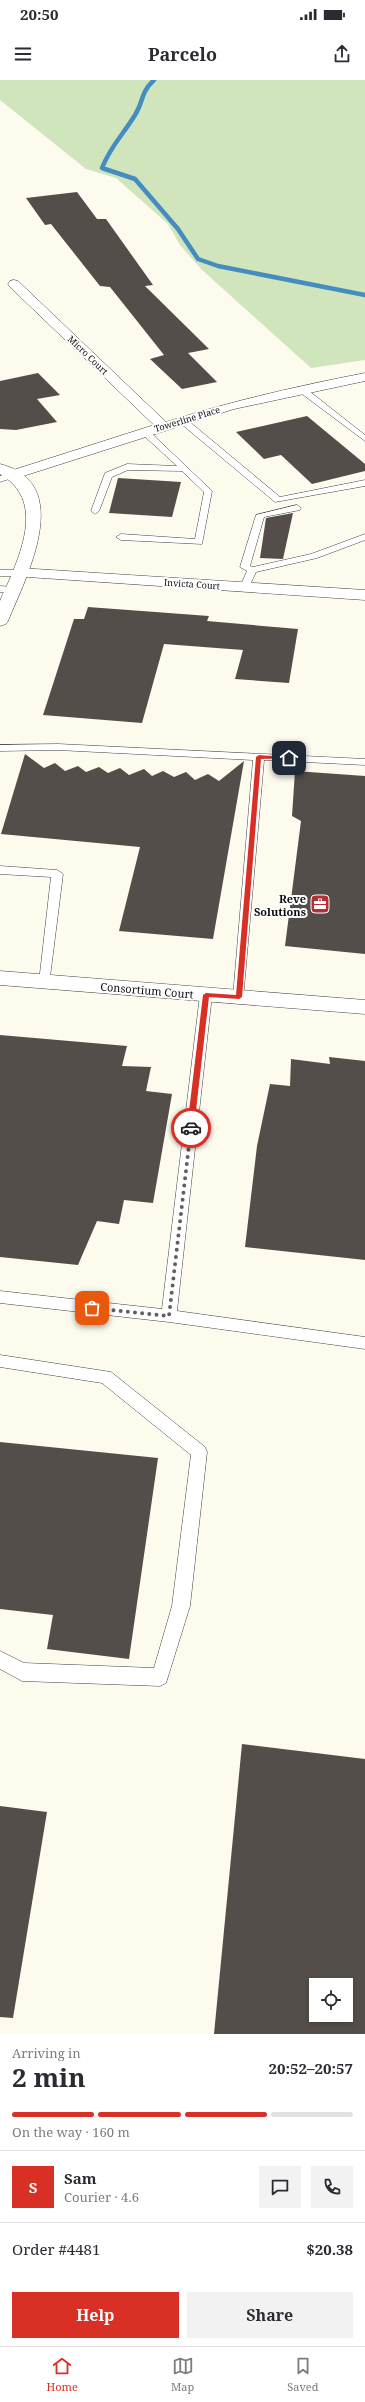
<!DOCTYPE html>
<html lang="en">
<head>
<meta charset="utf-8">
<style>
	body { margin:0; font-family:"Noto Serif",serif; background:#f2f2f3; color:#2b2b33; height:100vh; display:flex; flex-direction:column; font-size:15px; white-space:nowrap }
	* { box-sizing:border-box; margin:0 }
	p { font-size:13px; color:#7c7c81 }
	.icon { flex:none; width:22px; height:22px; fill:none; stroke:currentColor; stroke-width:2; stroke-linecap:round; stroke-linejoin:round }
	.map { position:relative; height:1954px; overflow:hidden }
	.details { display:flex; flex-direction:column; background:#fff; flex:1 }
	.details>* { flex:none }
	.buttons { position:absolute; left:309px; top:1898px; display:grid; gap:8px }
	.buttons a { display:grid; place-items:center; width:44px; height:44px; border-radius:0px; background:#fff; box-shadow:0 2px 6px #0003; font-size:20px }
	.pin { position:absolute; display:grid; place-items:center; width:34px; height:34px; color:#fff; margin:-17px; border-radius:8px; box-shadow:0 2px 6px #0006 }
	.courier { position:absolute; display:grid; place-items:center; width:40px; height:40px; margin:-20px; border:3px solid #d93025; border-radius:50%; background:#fff; color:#222; box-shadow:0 1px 5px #0007 }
	.headline em { font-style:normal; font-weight:700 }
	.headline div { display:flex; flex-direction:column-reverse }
	.headline { display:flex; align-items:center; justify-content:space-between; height:68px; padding:0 12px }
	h1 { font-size:26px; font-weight:700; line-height:30px }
	.bar { display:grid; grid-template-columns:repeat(4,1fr); gap:6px 4px; align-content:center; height:48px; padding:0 12px }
	.bar i { height:5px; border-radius:3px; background:#e1e1e2 }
	.bar .on { background:#d93025 }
	.bar p { grid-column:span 4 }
	.line { display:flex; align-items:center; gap:10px; padding:0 12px; border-top:1px solid #e1e1e2 }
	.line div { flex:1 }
	.round { display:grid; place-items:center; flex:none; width:42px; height:42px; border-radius:0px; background:#f2f2f3 }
	.action { display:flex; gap:8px; margin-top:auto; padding:8px 12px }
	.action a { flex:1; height:46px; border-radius:0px; background:#d93025; color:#fff; font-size:16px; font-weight:700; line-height:46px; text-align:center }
	.action a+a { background:#f2f2f3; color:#2b2b33 }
	.status { display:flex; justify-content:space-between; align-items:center; height:28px; padding:0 20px; background:#fff; direction:ltr }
	.status svg { height:11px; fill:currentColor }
	header { display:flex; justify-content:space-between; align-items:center; height:52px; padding:0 12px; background:#fff; font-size:18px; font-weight:700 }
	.tabs { display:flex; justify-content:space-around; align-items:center; height:56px; border-top:1px solid #e1e1e2; background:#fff; font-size:11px; color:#7c7c81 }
	.tabs a { display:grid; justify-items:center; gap:2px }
	.tabs .on { color:#d93025 }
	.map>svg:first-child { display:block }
</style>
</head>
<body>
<div class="status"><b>20:50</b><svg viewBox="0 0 49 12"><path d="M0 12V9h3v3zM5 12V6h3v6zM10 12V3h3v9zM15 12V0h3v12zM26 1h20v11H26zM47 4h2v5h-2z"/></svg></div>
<header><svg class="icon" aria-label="menu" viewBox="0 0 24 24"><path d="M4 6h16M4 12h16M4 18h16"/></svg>Parcelo<svg class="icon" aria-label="share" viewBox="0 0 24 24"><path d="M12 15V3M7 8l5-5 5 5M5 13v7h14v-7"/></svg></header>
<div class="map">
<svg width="365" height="1954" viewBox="0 0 365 1954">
	<rect width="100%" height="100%" fill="#fdfbee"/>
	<!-- green -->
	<path fill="#d0e5bb" d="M0,0H365V280L311,288L202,190L180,165L168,144L116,98L86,89L0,20Z"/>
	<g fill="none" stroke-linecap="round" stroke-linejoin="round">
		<!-- stream -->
		<path stroke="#458dc0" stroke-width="4.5" d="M154,0C140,13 144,21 135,35C123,55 111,65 102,88L135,99L178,149L198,179L218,186L365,215"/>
	</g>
	<!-- building -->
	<path fill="#544e4a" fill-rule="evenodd" d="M77,112L97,139H106L153,205L145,206L209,269L188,273L217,302L182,309L150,279L164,275L110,207L100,206L51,144L45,145L26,118Z
		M38,293L60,315L37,319L57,342L16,350L0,349V301Z
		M307,336L365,384V391L312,404L281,375L264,379L236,352Z
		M118,398L181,402L172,437L109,433Z
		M293,433L283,479L260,478L266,438Z
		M88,527L209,536L207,541L298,549L289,603L235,599L243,570L164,564L142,643L43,635L74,539H84Z
		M25,674L44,688L55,683L65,691L78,686L86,692L99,687L108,693L120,688L129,695L144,689L152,696L163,691L174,697L186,692L195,700L208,694L219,701L244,681L213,859L119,851L140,767L1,754Z
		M295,691L365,696V874L285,866L301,741L292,736Z
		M0,955L127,966L122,986L151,987L146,1011L172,1014L153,1123L124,1120L119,1144L97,1141L78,1185L0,1177Z
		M329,977L365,981V1180L245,1167L257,1066L270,1004L290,1006L291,979L330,984Z
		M0,1362L158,1378L129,1579L47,1569L53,1535L0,1529Z
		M242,1664L365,1679V1954H214ZM316,1905H346V1935H316Z
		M0,1726L47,1732L13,1938L0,1937Z"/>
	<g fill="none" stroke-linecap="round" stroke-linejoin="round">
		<!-- service casing -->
		<g stroke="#404040" stroke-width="1">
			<path id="service" d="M298,307H304L365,355V361L298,311Z
				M179,338H185L280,417L365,400V406L275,422L179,342Z
				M142,350H148L212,411L202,464L121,460L116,457L121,454L195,459L204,412L182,391L128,390L112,397L99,431L95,434L91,431L105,393L127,384L177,386L142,354Z
				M12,392L15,393V397L0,402V396Z
				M297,425L301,428L300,430L264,437L250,486L253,487L311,474L365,454V460L317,478L256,492L248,509H242L240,507L247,491L240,487L256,435Z
				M0,490H19L24,493L19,496H0Z
				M0,506L12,507L17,510L12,513L0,512Z
				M58,664L365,679V685L264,680L243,920L239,921L233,917L253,680L58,670L0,671V665Z
				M0,786L57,790L63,794L49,905L45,906L39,902L51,797L0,794Z
				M206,911L212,915L177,1231L365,1257V1269L169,1242L0,1223V1211L162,1229L200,915Z
				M0,1275L111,1292L205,1367L207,1372L190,1526L166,1603L160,1606L22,1601L0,1589V1571L24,1583L154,1588L172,1526L191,1375L102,1303L0,1287Z"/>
		</g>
		<!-- minor casing -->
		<g stroke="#404040" stroke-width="1">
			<path id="minor" d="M14,200L18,201L166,342C232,321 298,306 365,293V301L234,329L17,398H7L5,395L7,392L154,345L10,207L8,204L10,201Z
				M19,488L365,510V520L13,496L11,493L13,490Z
				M0,891L365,920V934L0,905Z"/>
		</g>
		<!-- tertiary casing -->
		<g stroke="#404040" stroke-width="1">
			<path id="tertiary" d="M0,384C76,403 26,497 8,541L6,544L0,546C0,538 0,528 0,521C3,513 8,504 11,496C26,460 40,417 0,394Z"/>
		</g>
		<!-- service -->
		<use href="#service" fill="#fff" fill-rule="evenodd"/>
		<!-- minor -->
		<use href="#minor" fill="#fff" fill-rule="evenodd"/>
		<!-- tertiary -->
		<use href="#tertiary" fill="#fff" fill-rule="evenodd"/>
	</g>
	<!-- route -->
	<path fill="#d93025" d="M259,675L292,678L261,679L242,917L239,919L209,917L194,1048L191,1051L187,1048L203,915L206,913L236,915L256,677Z"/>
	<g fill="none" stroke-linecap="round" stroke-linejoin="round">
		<!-- done -->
		<path stroke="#61605c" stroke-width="4" stroke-dasharray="0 7.2" d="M92,1228L169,1236L191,1048"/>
	</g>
	<!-- icons -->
	<defs>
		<g id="office-square" transform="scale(1)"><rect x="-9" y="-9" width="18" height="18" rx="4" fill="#b03236" stroke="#fff"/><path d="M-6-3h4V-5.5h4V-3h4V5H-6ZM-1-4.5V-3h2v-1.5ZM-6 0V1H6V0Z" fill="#fff"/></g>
	</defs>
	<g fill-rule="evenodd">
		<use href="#office-square" x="320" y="824"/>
	</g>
	<g text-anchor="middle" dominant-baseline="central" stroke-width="4" stroke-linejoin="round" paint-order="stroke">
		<!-- far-street labels -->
		<g font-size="9" fill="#0d0d0d" stroke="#fff">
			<text transform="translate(88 275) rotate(44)">Micro Court</text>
			<text transform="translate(187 339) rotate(-17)">Towerline Place</text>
			<text transform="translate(192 504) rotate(4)">Invicta Court</text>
		</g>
		<!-- poi labels -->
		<g font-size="11" font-weight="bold" fill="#0d0d0d" stroke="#fff" text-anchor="end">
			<text x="306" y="818">Reve<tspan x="306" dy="13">Solutions</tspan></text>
		</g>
		<!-- street labels -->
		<g font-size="11" fill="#0d0d0d" stroke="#fff">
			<text transform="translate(147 910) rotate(5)">Consortium Court</text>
		</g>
	</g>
</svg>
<div class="buttons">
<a><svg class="icon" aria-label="locate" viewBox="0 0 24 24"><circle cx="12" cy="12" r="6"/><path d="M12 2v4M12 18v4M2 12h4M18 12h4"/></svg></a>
</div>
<div class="pin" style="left:92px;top:1228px;background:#ea580c"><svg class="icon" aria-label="bag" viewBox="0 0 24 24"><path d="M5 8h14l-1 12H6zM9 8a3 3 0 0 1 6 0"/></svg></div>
<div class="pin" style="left:289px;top:678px;background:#1f2937"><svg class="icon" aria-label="home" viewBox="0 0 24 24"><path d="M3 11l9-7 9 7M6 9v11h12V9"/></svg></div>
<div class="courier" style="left:191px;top:1048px"><svg class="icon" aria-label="car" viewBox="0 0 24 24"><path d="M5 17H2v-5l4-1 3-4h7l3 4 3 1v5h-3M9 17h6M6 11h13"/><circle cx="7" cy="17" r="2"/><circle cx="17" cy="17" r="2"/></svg></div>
</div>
<section class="details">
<div class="headline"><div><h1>2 min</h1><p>Arriving in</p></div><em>20:52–20:57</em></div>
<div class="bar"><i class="on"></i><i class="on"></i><i class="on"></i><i></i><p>On the way · 160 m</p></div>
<div class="line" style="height:72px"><b class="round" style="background:#d93025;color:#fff">S</b><div><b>Sam</b><p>Courier · 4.6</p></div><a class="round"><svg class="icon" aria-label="chat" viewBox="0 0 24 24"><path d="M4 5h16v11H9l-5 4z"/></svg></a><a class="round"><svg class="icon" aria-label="phone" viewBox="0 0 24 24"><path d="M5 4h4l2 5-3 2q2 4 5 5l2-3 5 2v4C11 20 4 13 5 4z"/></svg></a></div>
<div class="line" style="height:52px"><div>Order #4481</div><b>$20.38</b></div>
<div class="action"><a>Help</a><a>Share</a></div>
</section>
<nav class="tabs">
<a class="on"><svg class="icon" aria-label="home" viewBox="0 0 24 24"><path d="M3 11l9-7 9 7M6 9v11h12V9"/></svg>Home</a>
<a><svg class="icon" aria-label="map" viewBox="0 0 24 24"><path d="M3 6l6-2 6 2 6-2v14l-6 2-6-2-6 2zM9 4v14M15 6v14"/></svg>Map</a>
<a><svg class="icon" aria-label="saved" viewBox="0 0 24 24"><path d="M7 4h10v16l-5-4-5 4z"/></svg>Saved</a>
</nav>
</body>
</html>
